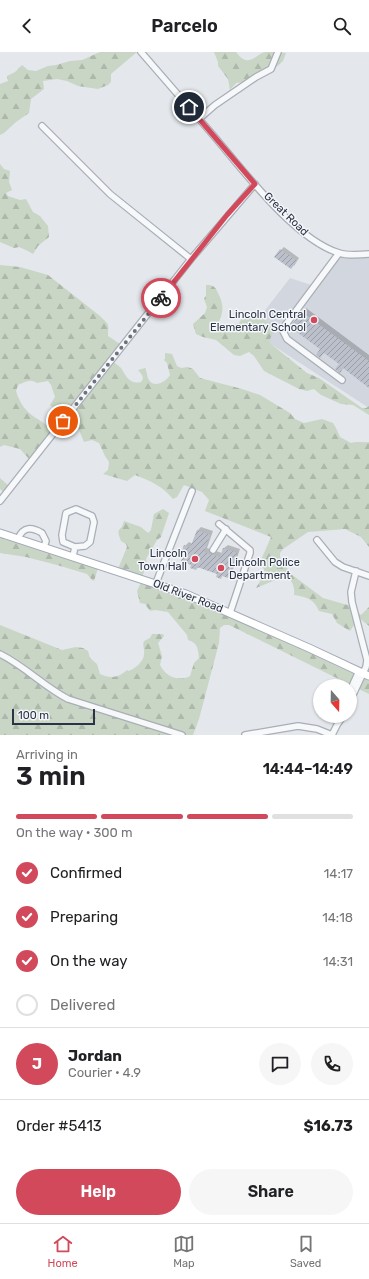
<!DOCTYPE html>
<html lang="en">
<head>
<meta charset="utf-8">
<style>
	body { margin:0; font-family:Rubik,sans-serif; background:#f6f6f6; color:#202124; height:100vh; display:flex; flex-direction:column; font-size:15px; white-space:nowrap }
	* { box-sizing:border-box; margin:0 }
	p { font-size:13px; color:#757577 }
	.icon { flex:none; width:22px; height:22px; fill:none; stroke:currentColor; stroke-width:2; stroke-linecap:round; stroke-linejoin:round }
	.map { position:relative; height:683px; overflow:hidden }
	.panel { display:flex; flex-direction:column; background:#fff; flex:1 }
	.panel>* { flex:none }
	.needle { width:26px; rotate:160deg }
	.controls { position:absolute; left:313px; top:627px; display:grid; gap:8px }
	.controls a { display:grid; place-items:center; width:44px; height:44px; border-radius:50%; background:#fff; box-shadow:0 1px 3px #0004; font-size:20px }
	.scale { position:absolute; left:12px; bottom:10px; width:83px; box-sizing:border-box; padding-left:4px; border:2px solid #2b3445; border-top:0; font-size:11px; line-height:14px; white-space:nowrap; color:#2b3445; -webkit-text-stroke:3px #f4f6f9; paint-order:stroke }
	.pin { position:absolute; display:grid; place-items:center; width:34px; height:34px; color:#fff; margin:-17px; border:2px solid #fff; border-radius:50%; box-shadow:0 1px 4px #0007 }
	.courier { position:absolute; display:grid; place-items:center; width:40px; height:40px; margin:-20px; border:3px solid #d1495b; border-radius:50%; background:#fff; color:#222; box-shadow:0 1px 5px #0007 }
	.overview em { font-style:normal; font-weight:600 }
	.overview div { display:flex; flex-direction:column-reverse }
	.overview { display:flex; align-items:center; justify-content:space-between; height:68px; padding:0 16px }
	h1 { font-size:26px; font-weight:600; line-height:30px }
	.bar { display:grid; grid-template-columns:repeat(4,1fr); gap:6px 4px; align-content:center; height:48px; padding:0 16px }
	.bar i { height:5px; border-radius:3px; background:#e0e0e0 }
	.bar .on { background:#d1495b }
	.bar p { grid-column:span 4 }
	.line { display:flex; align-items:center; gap:10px; padding:0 16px; border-top:1px solid #e0e0e0 }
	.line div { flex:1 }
	.round { display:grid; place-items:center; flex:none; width:42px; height:42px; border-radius:21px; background:#f6f6f6 }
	ol { padding:0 16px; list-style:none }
	li { display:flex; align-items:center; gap:12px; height:44px }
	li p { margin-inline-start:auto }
	li .icon { padding:4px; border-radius:50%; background:#d1495b; color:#fff; stroke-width:4 }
	li:last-child { color:#757577 }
	li i { width:22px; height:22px; border:2px solid #e0e0e0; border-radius:50% }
	.action { display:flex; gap:8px; margin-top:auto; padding:8px 16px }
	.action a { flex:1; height:46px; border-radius:24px; background:#d1495b; color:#fff; font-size:16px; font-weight:600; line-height:46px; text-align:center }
	.action a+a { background:#f6f6f6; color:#202124 }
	header { display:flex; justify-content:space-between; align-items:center; height:52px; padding:0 16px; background:#fff; font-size:18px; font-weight:600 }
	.tab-bar { display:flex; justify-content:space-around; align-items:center; height:56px; border-top:1px solid #e0e0e0; background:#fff; font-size:11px; color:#757577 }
	.tab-bar a { display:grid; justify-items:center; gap:2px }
	.tab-bar .on { color:#d1495b }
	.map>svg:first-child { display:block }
</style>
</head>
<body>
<header><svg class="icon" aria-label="back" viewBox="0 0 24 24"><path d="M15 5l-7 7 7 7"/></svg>Parcelo<svg class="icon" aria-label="search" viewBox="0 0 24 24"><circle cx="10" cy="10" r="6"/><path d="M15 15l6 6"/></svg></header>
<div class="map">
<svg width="369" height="683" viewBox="0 0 369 683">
	<defs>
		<pattern id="forest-firs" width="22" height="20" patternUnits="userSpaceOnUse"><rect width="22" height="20" fill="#c9d6c5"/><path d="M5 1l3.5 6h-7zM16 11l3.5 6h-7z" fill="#adb8ab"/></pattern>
		<pattern id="building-hatch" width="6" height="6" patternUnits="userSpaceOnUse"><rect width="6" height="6" fill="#bbc0ca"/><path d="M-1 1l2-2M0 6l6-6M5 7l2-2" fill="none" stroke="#989da6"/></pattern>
	</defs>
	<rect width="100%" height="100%" fill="#e4e7ec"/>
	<!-- built -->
	<path fill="#d2d6de" d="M339,201L369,202V356L251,279L266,257L290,226L314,234Z"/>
	<!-- forest -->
	<path fill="url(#forest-firs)" d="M100,0H137L111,22V30L108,33L98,37L78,34L67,29L57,27L43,29L44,37L31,47L29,61L16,70L4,81L0,83V32L8,29L7,24L15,20L22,13L28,18L36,19L48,14L56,13L70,9L82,8Z
		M214,0H236C249,18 256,1 266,0C273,0 279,0 286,1L283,9L273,18L247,30L236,31L230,38L228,27L218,14V10Z
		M0,112L4,117L10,119L9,130L12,138L6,141L8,144L20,148L26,147L33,160L40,164L48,174L49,185L38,194L33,202L28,199L19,195L14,196L0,190Z
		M0,213L20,215L48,223L100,264C111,275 108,271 108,284L120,292L110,307C113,310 118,313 121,316C126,324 130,333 141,330C145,325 142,323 138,318L145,316C147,319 147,325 149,328C154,337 167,329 170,323L167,311L164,308L165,307V301L172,302L177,314L181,316L188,315L193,317L200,326L242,337L260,343L290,361L295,367L304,371L322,367L333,371L336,376L340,385L351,391C357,389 363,391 369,390V495L361,485L345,477L308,480L283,497L280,501V505L291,522L323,546L351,554L361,563L369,555V574L359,566L350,579L337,571L332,562L319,559C314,547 307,545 294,543C295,535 292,525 283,525L256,536L265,521L261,508L271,485L205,459L209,448L202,440L184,433L177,445L173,447C162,434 151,429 135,423L127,429L103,422L108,418L109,410L105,404L99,391L92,388L84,390L79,378L74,377L63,368L64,364L50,353L55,345L51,333L48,329L37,331C30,326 25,330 18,333L16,339C24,364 35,363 53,378L30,408L20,397L4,393L0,395Z
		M206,233C213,233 215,234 218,241C226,256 222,264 215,278L239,271C250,251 259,267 272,272L274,279L269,289L271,292L307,321L319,326L362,356H366L369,354V363L353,353L341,352L321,343L314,337L307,339L299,337L264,319L254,304L249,300L240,304L234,303L216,288L203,285L196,282L193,272L205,261L207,255L204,247L206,243Z
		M0,426L9,434L4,441L0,437Z
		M163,457L169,461L161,485L157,488L146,507L147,512L142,525L118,517L127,495L126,492L121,489C119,483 116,479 122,475L124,469L141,475L148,481L151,478L154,462Z
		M0,480L99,513L94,529L92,528L87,522L57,513L26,505L0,501Z
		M143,526L369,623V642L229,573H224L220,576L219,591L199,667L193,683H0V573L62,598L76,595L83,596L88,599L90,606L97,612L100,622C110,627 119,626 127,618L129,619C135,616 144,610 144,602C145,597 142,594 144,589L150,586L152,582H163L164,584L158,591L162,604L160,613C166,625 178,630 190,624L194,611L199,606C198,597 198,591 188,588L187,583L168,560L155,558L150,559L145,552L140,551L137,539Z"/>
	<!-- shadow -->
	<path fill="#0003" d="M284,195L299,206L294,214L281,198Z
		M306,256L369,303V334L344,315L340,320V312L292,275Z
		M201,475L213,479L207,496L222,501L224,496L228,493L240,497L232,521L228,525L223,523L221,525L219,522L199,515L196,517L185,501V494L189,490L193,492L197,479Z"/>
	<!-- building -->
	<path fill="url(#building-hatch)" d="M280,197L297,209L291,217L274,205Z
		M302,260L369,309V336L343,316L340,321L335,317L339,312L324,301L320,306L316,303L320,297L290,275Z
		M197,478L210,483L204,500L220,505L223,496L237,501L228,526L222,524L221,527L216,525L217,522L197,515L196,518L190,516L191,513L181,509L184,502L181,501L184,493L190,496Z"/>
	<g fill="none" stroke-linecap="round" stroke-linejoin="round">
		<!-- minor casing -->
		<g stroke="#a9aeb7" stroke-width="8">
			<path id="minor" d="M141,0C165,28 189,55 213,83C243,118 294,187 339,201C348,204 359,203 369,202
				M199,67L215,53L256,25L271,17L278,0
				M42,74L110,142L191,207
				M339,201L284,275L283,279L287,287L342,328
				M0,449L191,207L255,132
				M219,472L250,498V501L230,561
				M18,487C23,474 32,475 42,481L46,489L44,495
				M317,488L335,510L343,515L369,524
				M213,498L226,477
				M73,504L75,495L85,494L90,490L94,470L92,464L76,457L66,461L62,483L63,490L75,495
				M156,531L192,439
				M0,602C26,615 43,634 68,647L182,683
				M350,639L359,619
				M350,649L366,615L367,608L352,550L351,540L356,519
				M245,683L298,674L317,677L332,683
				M332,683L337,673L343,664"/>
		</g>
		<!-- major casing -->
		<g stroke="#a3abb8" stroke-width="9">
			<path id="major" d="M0,481L186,542L309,596L369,624"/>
		</g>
		<!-- minor -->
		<use href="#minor" stroke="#f7f8fa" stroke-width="5.5"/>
		<!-- major -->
		<use href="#major" stroke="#fff" stroke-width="7"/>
	</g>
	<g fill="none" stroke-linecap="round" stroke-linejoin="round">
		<!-- done -->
		<path stroke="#6c737f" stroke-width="4" stroke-dasharray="0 7.2" d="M63,369L161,246"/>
		<!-- route -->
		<path stroke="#d1495b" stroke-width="5" d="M161,246L227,163L255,132L189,55"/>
	</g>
	<!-- markers -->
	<g fill="#d1495b" stroke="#f4f6f9" stroke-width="1.5">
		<circle cx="314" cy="268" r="4"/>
		<circle cx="195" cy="507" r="4"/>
		<circle cx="221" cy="516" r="4"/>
	</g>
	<g text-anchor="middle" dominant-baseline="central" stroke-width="3" stroke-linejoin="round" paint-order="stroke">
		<!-- street labels -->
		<g font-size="11" fill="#2b3445" stroke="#f4f6f9">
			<text transform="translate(286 162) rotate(44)">Great Road</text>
			<text transform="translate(188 544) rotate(21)">Old River Road</text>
		</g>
		<!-- poi labels -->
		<g font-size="11" fill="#2b3445" stroke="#f4f6f9" text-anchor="end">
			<text x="306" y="262">Lincoln Central<tspan x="306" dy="13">Elementary School</tspan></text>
			<text x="187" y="501">Lincoln<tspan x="187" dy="13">Town Hall</tspan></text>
			<text x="229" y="510" text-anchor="start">Lincoln Police<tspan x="229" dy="13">Department</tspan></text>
		</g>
	</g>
</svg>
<div class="controls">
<a><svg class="needle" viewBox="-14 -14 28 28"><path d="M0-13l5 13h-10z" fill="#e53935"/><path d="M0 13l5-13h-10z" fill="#757577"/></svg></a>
</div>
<div class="scale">100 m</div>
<div class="pin" style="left:63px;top:369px;background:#ea580c"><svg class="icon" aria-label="bag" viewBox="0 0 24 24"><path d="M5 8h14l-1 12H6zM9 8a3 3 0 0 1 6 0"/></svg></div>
<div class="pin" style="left:189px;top:55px;background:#1f2937"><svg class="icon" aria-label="home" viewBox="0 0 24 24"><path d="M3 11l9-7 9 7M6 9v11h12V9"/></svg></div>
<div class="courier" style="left:161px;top:246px"><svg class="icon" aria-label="bike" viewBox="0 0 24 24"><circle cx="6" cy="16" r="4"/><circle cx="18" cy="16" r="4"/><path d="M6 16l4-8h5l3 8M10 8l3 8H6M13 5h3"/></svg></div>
</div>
<section class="panel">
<div class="overview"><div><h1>3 min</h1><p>Arriving in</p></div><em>14:44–14:49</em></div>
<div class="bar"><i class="on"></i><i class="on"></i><i class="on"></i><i></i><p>On the way · 300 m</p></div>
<ol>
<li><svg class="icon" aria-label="check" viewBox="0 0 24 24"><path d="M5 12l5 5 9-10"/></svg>Confirmed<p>14:17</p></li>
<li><svg class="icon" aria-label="check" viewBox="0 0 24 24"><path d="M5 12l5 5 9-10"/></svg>Preparing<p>14:18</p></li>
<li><svg class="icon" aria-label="check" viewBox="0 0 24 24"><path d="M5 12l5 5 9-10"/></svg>On the way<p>14:31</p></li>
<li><i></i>Delivered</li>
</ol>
<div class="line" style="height:72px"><b class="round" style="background:#d1495b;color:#fff">J</b><div><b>Jordan</b><p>Courier · 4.9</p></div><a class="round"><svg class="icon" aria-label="chat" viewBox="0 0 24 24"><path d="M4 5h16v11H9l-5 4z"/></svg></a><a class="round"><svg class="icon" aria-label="phone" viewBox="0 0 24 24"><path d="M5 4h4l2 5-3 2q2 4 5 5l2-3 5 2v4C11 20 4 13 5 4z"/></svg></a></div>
<div class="line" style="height:52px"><div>Order #5413</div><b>$16.73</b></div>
<div class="action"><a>Help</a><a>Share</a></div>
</section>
<nav class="tab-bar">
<a class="on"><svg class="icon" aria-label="home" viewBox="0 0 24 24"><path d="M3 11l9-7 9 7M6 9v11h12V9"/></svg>Home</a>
<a><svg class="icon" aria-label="map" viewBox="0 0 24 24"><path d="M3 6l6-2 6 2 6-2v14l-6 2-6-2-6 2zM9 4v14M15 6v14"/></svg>Map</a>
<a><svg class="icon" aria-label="saved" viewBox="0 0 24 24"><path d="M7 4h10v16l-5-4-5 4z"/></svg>Saved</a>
</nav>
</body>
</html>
